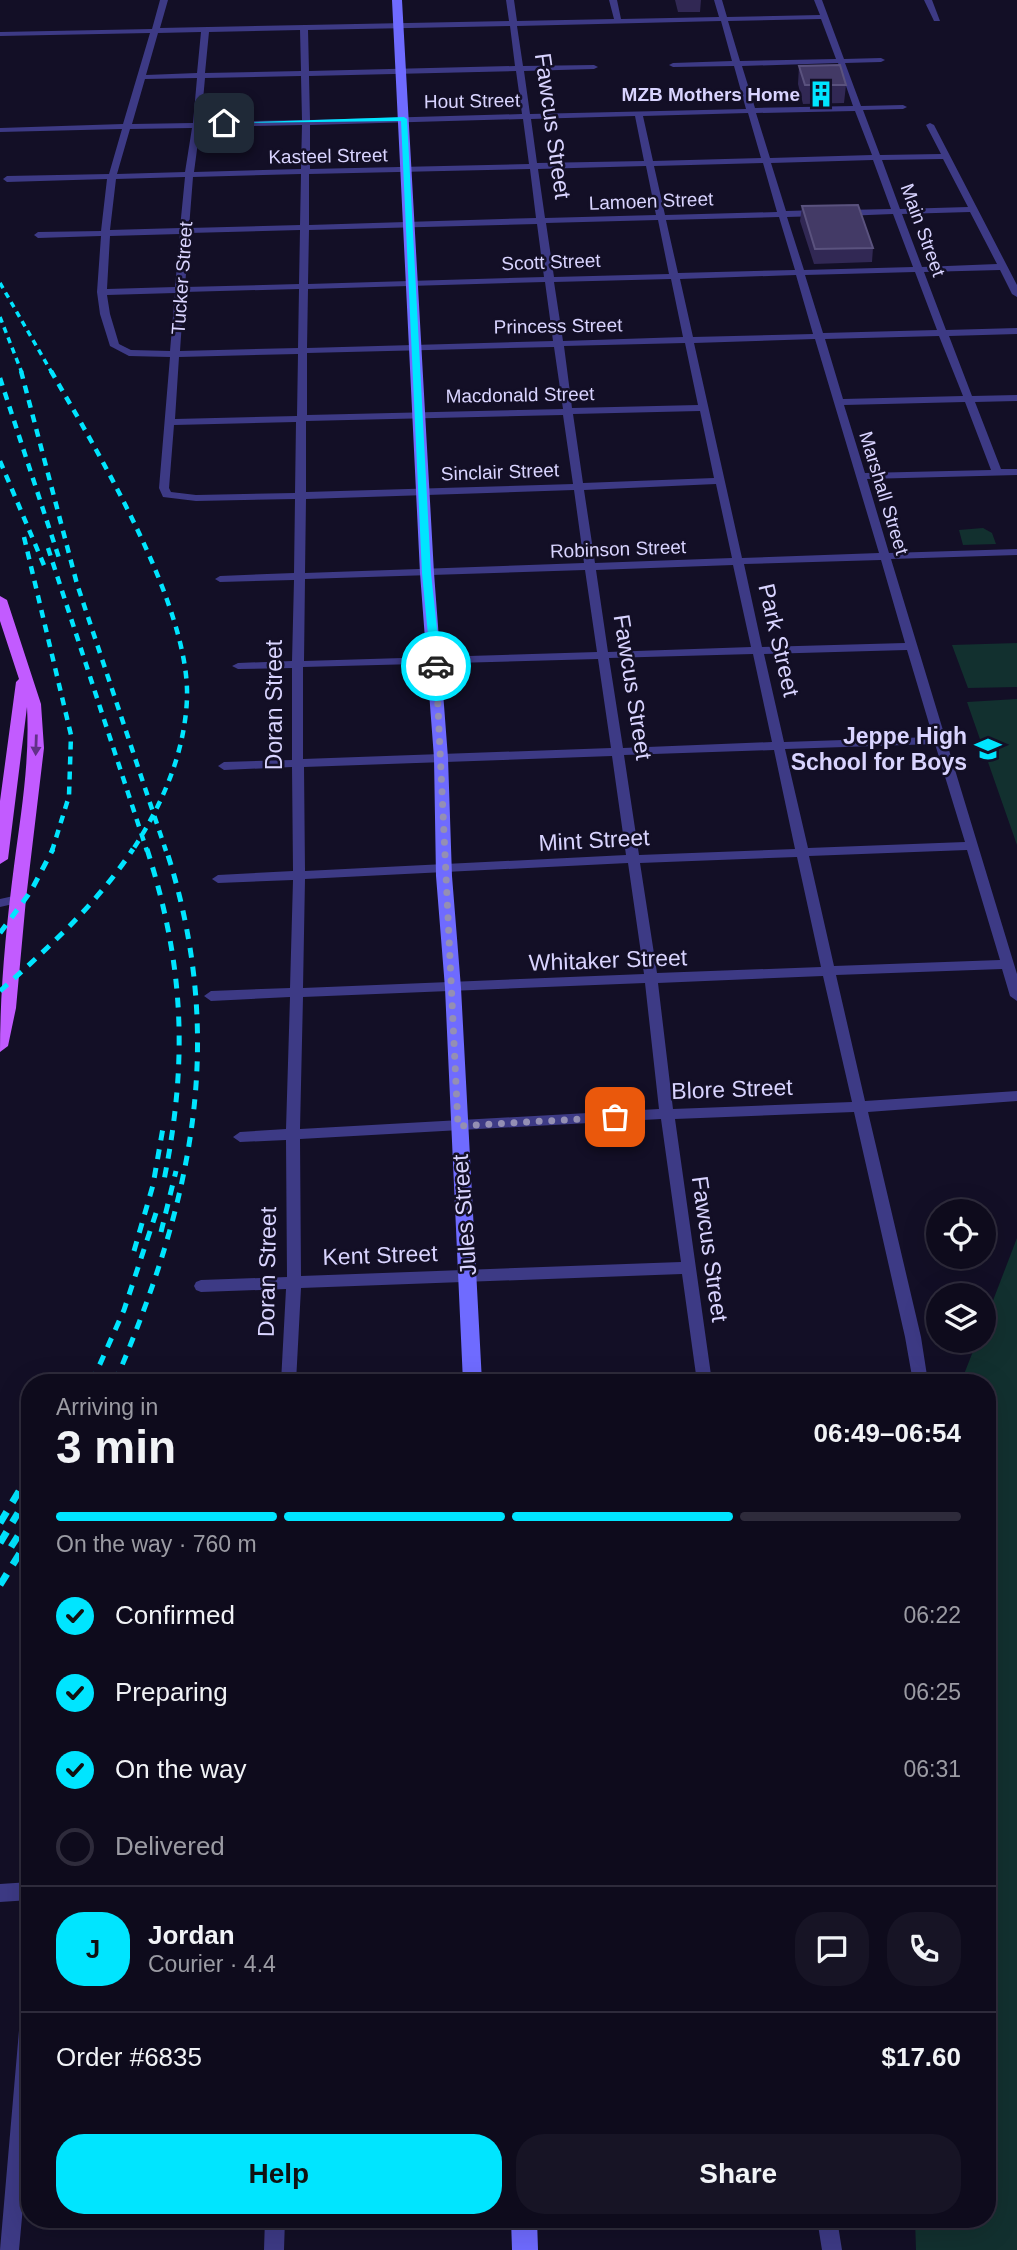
<!DOCTYPE html>
<html lang="en">
<head>
<meta charset="utf-8">
<style>
	body { margin:0; font-family:Helvetica,sans-serif; background:#171425; color:#f1f3f6; height:100vh; display:flex; flex-direction:column; font-size:26px; white-space:nowrap }
	* { box-sizing:border-box; margin:0 }
	p { font-size:23px; color:#9b9ba3 }
	.icon { flex:none; width:38px; height:38px; fill:none; stroke:currentColor; stroke-width:2; stroke-linecap:round; stroke-linejoin:round }
	.map { position:relative; flex:1; overflow:hidden }
	.side { position:absolute; left:21px; top:1374px; width:975px; height:854px; display:flex; flex-direction:column; background:#0e0b1c; border-radius:28px; box-shadow:0 7px 28px #0002,0 0 0 2px #2e2b3b }
	.side>* { flex:none }
	.fabs { position:absolute; left:926px; top:1199px; display:grid; gap:14px }
	.fabs a { display:grid; place-items:center; width:70px; height:70px; border-radius:50%; background:#0e0b1c; box-shadow:0 7px 28px #0002,0 0 0 2px #2e2b3b; font-size:35px }
	.pin { position:absolute; display:grid; place-items:center; width:60px; height:60px; color:#fff; margin:-30px; border-radius:14px; box-shadow:0 4px 10px #0006 }
	.courier { position:absolute; display:grid; place-items:center; width:70px; height:70px; margin:-35px; border:5px solid #00e5ff; border-radius:50%; background:#fff; color:#222; box-shadow:0 2px 9px #0007 }
	.summary em { font-style:normal; font-weight:700 }
	.summary div { display:flex; flex-direction:column-reverse }
	.summary { display:flex; align-items:center; justify-content:space-between; height:119px; padding:0 35px }
	h1 { font-size:46px; font-weight:700; line-height:52px }
	.bar { display:grid; grid-template-columns:repeat(4,1fr); gap:10px 7px; align-content:center; height:84px; padding:0 35px }
	.bar i { height:9px; border-radius:5px; background:#2e2b3b }
	.bar .selected { background:#00e5ff }
	.bar p { grid-column:span 4 }
	.line { display:flex; align-items:center; gap:18px; padding:0 35px; border-top:2px solid #2e2b3b }
	.line div { flex:1 }
	.round { display:grid; place-items:center; flex:none; width:74px; height:74px; border-radius:28px; background:#171425 }
	ol { padding:0 35px; list-style:none }
	li { display:flex; align-items:center; gap:21px; height:77px }
	li p { margin-inline-start:auto }
	li .icon { padding:7px; border-radius:50%; background:#00e5ff; color:#111; stroke-width:4 }
	li:last-child { color:#9b9ba3 }
	li i { width:38px; height:38px; border:4px solid #2e2b3b; border-radius:50% }
	.primary-button { display:flex; gap:14px; margin-top:auto; padding:14px 35px }
	.primary-button a { flex:1; height:80px; border-radius:28px; background:#00e5ff; color:#111; font-size:28px; font-weight:700; line-height:80px; text-align:center }
	.primary-button a+a { background:#171425; color:#f1f3f6 }
	.map>svg:first-child { display:block }
</style>
</head>
<body>
<div class="map">
<svg width="1017" height="2250" viewBox="0 0 1017 2250">
	<rect width="100%" height="100%" fill="#130f26"/>
	<!-- green -->
	<path fill="#12302f" d="M983,528L992,533L996,544L963,545L959,530Z
		M1017,643V687L968,688L952,645Z
		M1017,699V845L967,702Z
		M1017,1238V2250H916L915,2219H987V1382H961L977,1341L984,1340V1324Z"/>
	<g fill="none" stroke-linecap="round" stroke-linejoin="round">
		<!-- street -->
		<path fill="#3d3a85" fill-rule="evenodd" d="M160,0H168L160,28L509,21L506,0H514L517,21L614,19L609,0H617L621,19L719,17L714,0H722L727,17L820,15L814,0H822L844,59L881,58L885,60L881,62L845,63L861,106L903,105L907,107L903,109L863,110L880,155L941,154L926,125L930,123L934,125L1017,285V297L1012,294L1000,270L924,272L946,330L1017,328V334L949,336L972,396L1017,395V401L975,402L1001,469H1017V475L867,479L889,553L1017,549V555L891,559L1017,974V1001L1010,996L1002,969L836,975L865,1101L1017,1091V1101L868,1112L921,1337L928,1382H913L905,1337L854,1112L675,1119L712,1382H697L682,1274L301,1288L296,1382H281L286,1289L201,1292L196,1290L194,1286L196,1282L201,1280L287,1277L286,1140L240,1142L233,1137L240,1132L286,1129L290,997L211,1001L204,996L211,991L290,988L293,880L218,883L212,879L218,875L293,871L292,767L224,770L218,766L224,762L292,760V668L238,669L232,666L238,663L292,661L294,580L220,582L215,579L220,576L294,573L295,499L196,501L163,497L159,488L170,357L129,356L110,346L100,314L97,292L101,236L38,238L34,235L38,232L101,231L107,179L7,182L3,179L7,176L109,174L122,129L0,132V128L123,124L150,33L0,36V32L152,29ZM821,19L836,59L740,61L728,21ZM721,21L732,61L673,63L669,65L673,67L734,66L746,109L530,114L524,71L594,69L598,67L594,65L523,66L517,26ZM510,26L515,66L309,71L308,30ZM300,30L301,71L205,73L209,32ZM201,32L197,73L146,75L158,33ZM838,63L853,106L755,108L742,66ZM516,71L522,114L310,120L309,76ZM301,76L302,120L201,122L205,78ZM197,78L193,123L132,124L145,79ZM855,111L872,155L770,158L756,113ZM748,113L761,158L653,161L643,116ZM635,116L644,161L537,163L531,119ZM523,119L529,164L310,169V125ZM302,125L301,169L194,172L200,127ZM192,128L185,172L117,174L130,129ZM943,159L968,207L900,209L882,160ZM873,160L891,209L844,210L840,213L844,216L893,214L913,267L804,270L787,217L820,216L824,213L820,210L786,211L771,163ZM763,163L777,212L665,215L654,166ZM646,166L656,215L545,218L538,169ZM530,169L536,218L309,225V174ZM301,174L300,225L189,228L193,177ZM185,177L180,228L110,230L116,179ZM970,212L997,264L922,267L902,214ZM779,217L795,270L678,273L666,220ZM658,220L669,274L554,277L546,223ZM537,224L544,277L308,284L309,230ZM300,230L299,284L185,287L189,233ZM180,234L175,287L107,289L110,236ZM915,272L937,330L823,333L805,275ZM796,275L813,334L693,337L680,279ZM671,279L683,337L563,341L554,282ZM545,282L553,341L307,348L308,289ZM299,289L298,348L180,351L184,292ZM175,293L170,351L131,350L119,344L110,314L107,295ZM939,336L963,396L843,399L825,339ZM815,339L879,553L742,558L694,343ZM685,343L698,405L572,408L564,346ZM554,347L563,409L307,415V353ZM298,354L297,416L175,419L179,357ZM965,402L991,470L865,473L844,405ZM700,411L714,478L583,483L573,414ZM563,415L573,484L306,492V421ZM296,422L295,493L196,495L171,492L169,488L174,425ZM716,484L732,558L595,563L584,490ZM574,490L584,563L305,573L306,499ZM881,560L905,643L762,647L744,564ZM733,565L751,647L608,652L596,570ZM585,570L597,652L304,661L305,579ZM907,650L933,737L784,742L764,654ZM753,654L772,742L623,748L609,658ZM598,659L611,748L303,759V667ZM935,744L965,842L808,848L785,749ZM774,750L795,849L639,855L624,755ZM612,756L626,855L305,871L304,767ZM967,850L1000,960L834,966L809,856ZM797,857L821,967L657,973L640,863ZM628,863L644,974L303,988L305,879ZM823,976L852,1102L673,1109L658,983ZM645,983L659,1109L300,1129L303,997ZM661,1119L681,1262L301,1276L300,1139Z
			M924,0H932L940,21H934Z
			M18,895L24,899L22,902L0,907V899Z
			M30,1882V1900L0,1902V1884Z
			M30,2010V2130L19,2250H0L20,2019L23,2012Z
			M265,2219H285L284,2250H264Z
			M817,2219H837L842,2250H822Z"/>
		<!-- secondary -->
		<path fill="#6f6bff" fill-rule="evenodd" d="M392,0H402L434,573L448,758L452,876L461,988L482,1382H463L445,988L436,876L434,758L420,573Z
			M511,2219H537L538,2250H512Z"/>
		<!-- primary -->
		<path fill="#c25bff" fill-rule="evenodd" d="M0,596L7,600L41,704L44,748L26,899L16,1008L8,1046L0,1052C0,990 6,928 14,866C21,813 30,761 27,707L8,859L0,864V801L16,682L19,679L0,621Z"/>
		<!-- rail-far3 -->
		<path stroke="#00e5ff" stroke-width="3.5" stroke-dasharray="6 5" stroke-linecap="butt" d="M0,283L52,373
			M0,317L22,373"/>
		<!-- rail-far2 -->
		<path stroke="#00e5ff" stroke-width="4.5" stroke-dasharray="8 7" stroke-linecap="butt" d="M21,371L77,584L166,851
			M51,371C98,452 190,606 187,698C185,753 162,805 132,851
			M0,378L59,558
			M0,461L46,570
			M24,537L71,735L69,796L52,851
			M48,548L147,851"/>
		<!-- rail-far1 -->
		<path stroke="#00e5ff" stroke-width="5" stroke-dasharray="10 9" stroke-linecap="butt" d="M147,849C185,968 188,1063 163,1185
			M0,933L31,891L53,849
			M0,991C48,948 97,904 133,849
			M161,1232L176,1171
			M134,1251L153,1185L164,1122
			M92,1382L124,1310L156,1213
			M115,1382C192,1202 228,1040 166,849"/>
		<!-- rail -->
		<path stroke="#00e5ff" stroke-width="7" stroke-dasharray="13 11" stroke-linecap="butt" d="M0,1523L30,1473
			M0,1543L18,1513
			M11,1547L30,1517
			M0,1585L30,1537"/>
	</g>
	<!-- wall -->
	<path fill="#312854" d="M675,0H701L700,12H678Z
		M799,66L846,85L844,103L803,104L798,84Z
		M802,206L873,248L872,262L814,264L800,221Z"/>
	<!-- building -->
	<path fill="#433a66" stroke="#5a527e" stroke-width="2" d="M840,65L846,85H805L799,66Z
		M858,205L873,248L815,249L802,206Z"/>
	<!-- one-way arrows -->
	<defs><path id="oneway-solid" d="M-6-.8H1V-3.2L6.5 0L1 3.2V.8H-6Z" transform="scale(1.75)"/></defs>
	<use fill="#623188" href="#oneway-solid" transform="translate(36 745) rotate(92)"/>
	<!-- route -->
	<path fill="#00e5ff" d="M404,117L407,119L431,573L441,666L436,669L431,666L422,573L401,121L221,123Z"/>
	<g fill="none" stroke-linecap="round" stroke-linejoin="round">
		<!-- done -->
		<path stroke="#948fb3" stroke-width="7" stroke-dasharray="0 12.6" d="M436,666L458,1126L615,1117"/>
	</g>
	<!-- icons -->
	<defs>
		<g id="building-bare" transform="scale(2.1)"><path d="M-4-6H4V6H1V3H-1V6H-4ZM-2.5-4.3h1.7v1.8h-1.7ZM.8-4.3h1.7v1.8H.8ZM-2.5-1h1.7V.8h-1.7ZM.8-1h1.7V.8H.8Z" fill="#00e5ff" stroke="#130f26" stroke-width="2.5" paint-order="stroke"/></g>
		<g id="school-bare" transform="scale(2.1)"><path d="M0-5L7-2L0 1L-7-2ZM-4 1L0 2.5L4 1V4Q0 6-4 4Z" fill="#00e5ff" stroke="#130f26" stroke-width="2.5" paint-order="stroke"/></g>
	</defs>
	<g fill-rule="evenodd">
		<use href="#building-bare" x="821" y="94"/>
		<use href="#school-bare" x="988" y="749"/>
	</g>
	<g text-anchor="middle" dominant-baseline="central" stroke-width="5" stroke-linejoin="round" paint-order="stroke">
		<!-- far-poi labels -->
		<g font-size="19" font-weight="bold" fill="#d9d4ff" stroke="#130f26" text-anchor="end">
			<text x="800" y="94">MZB Mothers Home</text>
		</g>
		<!-- far-street labels -->
		<g font-size="19" fill="#d9d4ff" stroke="#130f26">
			<text transform="translate(472 101) rotate(-1)">Hout Street</text>
			<text transform="translate(328 156) rotate(-1)">Kasteel Street</text>
			<text transform="translate(651 201) rotate(-2)">Lamoen Street</text>
			<text transform="translate(923 230) rotate(70)">Main Street</text>
			<text transform="translate(551 262) rotate(-2)">Scott Street</text>
			<text transform="translate(182 278) rotate(-86)">Tucker Street</text>
			<text transform="translate(558 326) rotate(-1)">Princess Street</text>
			<text transform="translate(520 395) rotate(-1)">Macdonald Street</text>
			<text transform="translate(500 472) rotate(-2)">Sinclair Street</text>
			<text transform="translate(884 493) rotate(73)">Marshall Street</text>
			<text transform="translate(618 549) rotate(-2)">Robinson Street</text>
		</g>
		<!-- street labels -->
		<g font-size="23" fill="#d9d4ff" stroke="#130f26">
			<text transform="translate(553 126) rotate(82)">Fawcus Street</text>
			<text transform="translate(779 640) rotate(77)">Park Street</text>
			<text transform="translate(633 687) rotate(81)">Fawcus Street</text>
			<text transform="translate(274 705) rotate(-90)">Doran Street</text>
			<text transform="translate(594 840) rotate(-3)">Mint Street</text>
			<text transform="translate(608 960) rotate(-2)">Whitaker Street</text>
			<text transform="translate(732 1089) rotate(-2)">Blore Street</text>
			<text transform="translate(464 1215) rotate(-94)">Jules Street</text>
			<text transform="translate(710 1249) rotate(82)">Fawcus Street</text>
			<text transform="translate(380 1255) rotate(-2)">Kent Street</text>
			<text transform="translate(267 1272) rotate(-89)">Doran Street</text>
		</g>
		<!-- poi labels -->
		<g font-size="23" font-weight="bold" fill="#d9d4ff" stroke="#130f26" text-anchor="end">
			<text x="967" y="736">Jeppe High<tspan x="967" dy="26">School for Boys</tspan></text>
		</g>
	</g>
</svg>
<div class="fabs">
<a><svg class="icon" aria-label="locate" viewBox="0 0 24 24"><circle cx="12" cy="12" r="6"/><path d="M12 2v4M12 18v4M2 12h4M18 12h4"/></svg></a>
<a><svg class="icon" aria-label="layers" viewBox="0 0 24 24"><path d="M12 4l9 5-9 5-9-5zM3 14l9 5 9-5"/></svg></a>
</div>
<div class="pin" style="left:615px;top:1117px;background:#ea580c"><svg class="icon" aria-label="bag" viewBox="0 0 24 24"><path d="M5 8h14l-1 12H6zM9 8a3 3 0 0 1 6 0"/></svg></div>
<div class="pin" style="left:224px;top:123px;background:#1f2937"><svg class="icon" aria-label="home" viewBox="0 0 24 24"><path d="M3 11l9-7 9 7M6 9v11h12V9"/></svg></div>
<div class="courier" style="left:436px;top:666px"><svg class="icon" aria-label="car" viewBox="0 0 24 24"><path d="M5 17H2v-5l4-1 3-4h7l3 4 3 1v5h-3M9 17h6M6 11h13"/><circle cx="7" cy="17" r="2"/><circle cx="17" cy="17" r="2"/></svg></div>
<section class="side">
<div class="summary"><div><h1>3 min</h1><p>Arriving in</p></div><em>06:49–06:54</em></div>
<div class="bar"><i class="selected"></i><i class="selected"></i><i class="selected"></i><i></i><p>On the way · 760 m</p></div>
<ol>
<li><svg class="icon" aria-label="check" viewBox="0 0 24 24"><path d="M5 12l5 5 9-10"/></svg>Confirmed<p>06:22</p></li>
<li><svg class="icon" aria-label="check" viewBox="0 0 24 24"><path d="M5 12l5 5 9-10"/></svg>Preparing<p>06:25</p></li>
<li><svg class="icon" aria-label="check" viewBox="0 0 24 24"><path d="M5 12l5 5 9-10"/></svg>On the way<p>06:31</p></li>
<li><i></i>Delivered</li>
</ol>
<div class="line" style="height:126px"><b class="round" style="background:#00e5ff;color:#111">J</b><div><b>Jordan</b><p>Courier · 4.4</p></div><a class="round"><svg class="icon" aria-label="chat" viewBox="0 0 24 24"><path d="M4 5h16v11H9l-5 4z"/></svg></a><a class="round"><svg class="icon" aria-label="phone" viewBox="0 0 24 24"><path d="M5 4h4l2 5-3 2q2 4 5 5l2-3 5 2v4C11 20 4 13 5 4z"/></svg></a></div>
<div class="line" style="height:91px"><div>Order #6835</div><b>$17.60</b></div>
<div class="primary-button"><a>Help</a><a>Share</a></div>
</section>
</div>
</body>
</html>
